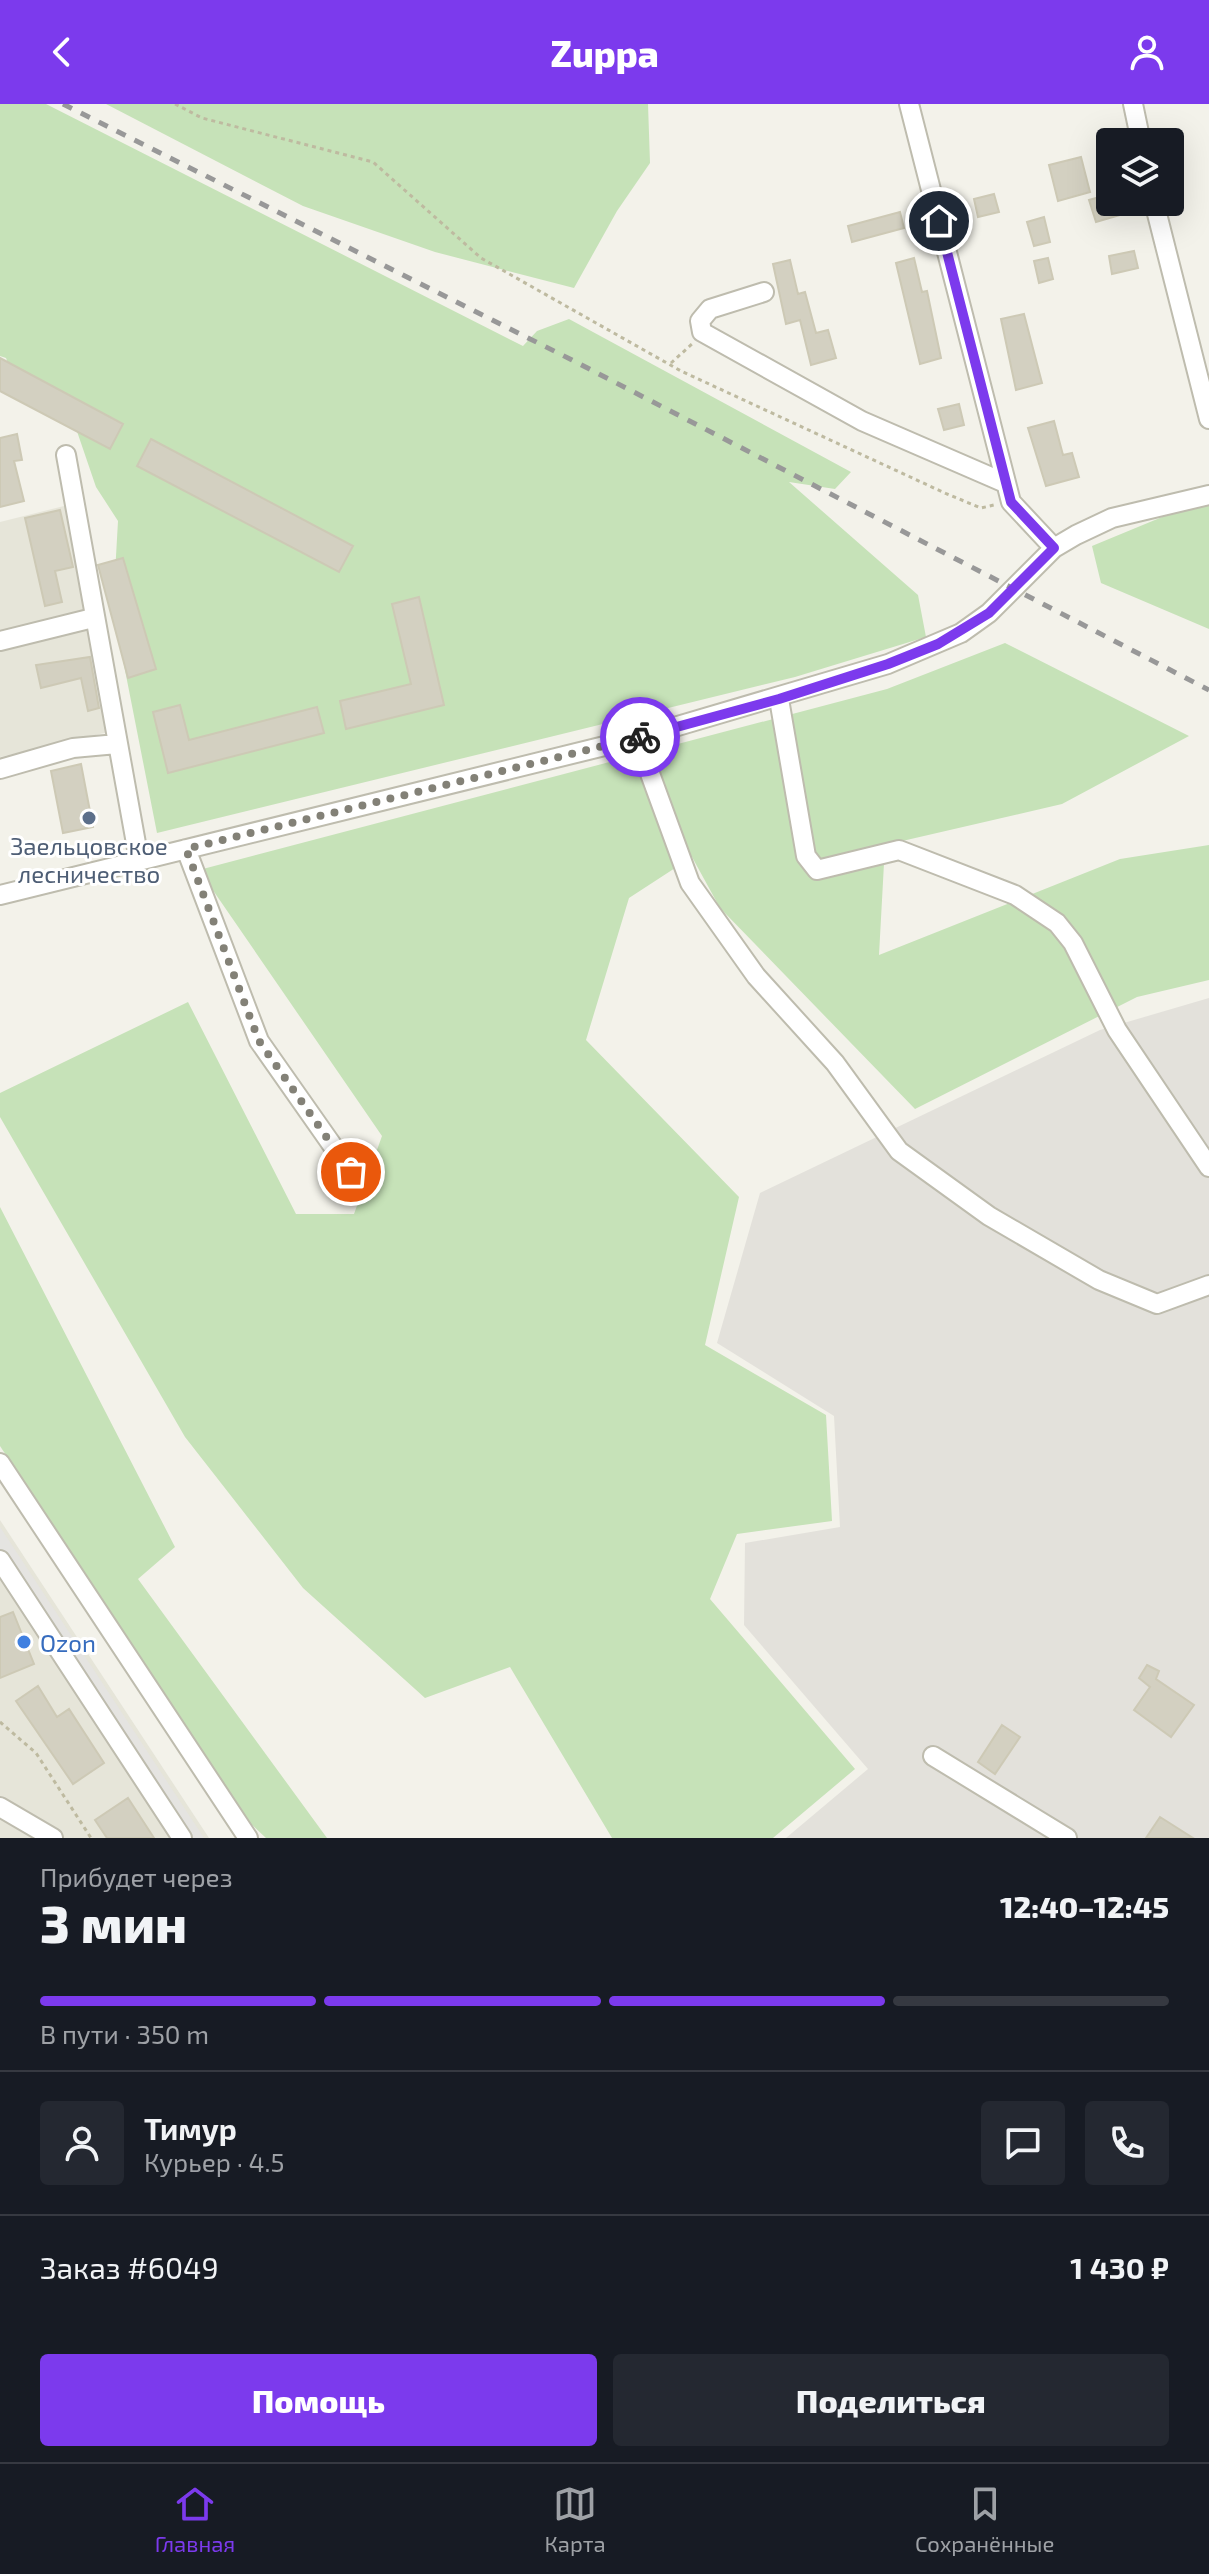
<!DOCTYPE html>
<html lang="ru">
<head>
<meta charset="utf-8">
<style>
	body { margin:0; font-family:"Exo 2",sans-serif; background:#242831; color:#f1f3f6; height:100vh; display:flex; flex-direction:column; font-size:30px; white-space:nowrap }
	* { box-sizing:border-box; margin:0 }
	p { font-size:26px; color:#9ea1a6 }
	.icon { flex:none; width:44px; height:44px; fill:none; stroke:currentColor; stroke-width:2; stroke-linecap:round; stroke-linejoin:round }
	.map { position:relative; height:1734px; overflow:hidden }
	.sheet { display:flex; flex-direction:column; background:#171b24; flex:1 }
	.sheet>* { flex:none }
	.tools { position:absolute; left:1096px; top:24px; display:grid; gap:16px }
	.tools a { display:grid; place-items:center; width:88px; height:88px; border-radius:8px; background:#171b24; box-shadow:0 8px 32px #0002; font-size:40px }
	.pin { position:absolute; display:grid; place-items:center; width:68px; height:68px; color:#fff; margin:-34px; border:4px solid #fff; border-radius:50%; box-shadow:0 2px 8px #0007 }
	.courier { position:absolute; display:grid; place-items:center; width:80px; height:80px; margin:-40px; border:6px solid #7c3aed; border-radius:50%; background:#fff; color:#222; box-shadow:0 2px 10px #0007 }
	.headline em { font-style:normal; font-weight:800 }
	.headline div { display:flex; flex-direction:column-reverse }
	.headline { display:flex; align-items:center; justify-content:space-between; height:136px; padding:0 40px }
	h1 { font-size:52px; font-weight:800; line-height:60px }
	.bar { display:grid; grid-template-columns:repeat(4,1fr); gap:12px 8px; align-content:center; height:96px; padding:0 40px }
	.bar i { height:10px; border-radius:6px; background:#363941 }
	.bar .on { background:#7c3aed }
	.bar p { grid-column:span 4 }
	.line { display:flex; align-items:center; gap:20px; padding:0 40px; border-top:2px solid #363941 }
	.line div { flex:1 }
	.round { display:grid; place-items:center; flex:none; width:84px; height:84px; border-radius:8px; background:#242831 }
	.cta { display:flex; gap:16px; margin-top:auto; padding:16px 40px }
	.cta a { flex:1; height:92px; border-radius:8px; background:#7c3aed; color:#fff; font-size:32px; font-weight:800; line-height:92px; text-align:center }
	.cta a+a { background:#242831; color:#f1f3f6 }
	header { display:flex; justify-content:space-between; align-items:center; height:104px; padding:0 40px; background:#7c3aed; color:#fff; font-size:36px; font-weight:800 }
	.menu { display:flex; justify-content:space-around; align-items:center; height:112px; border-top:2px solid #363941; background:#171b24; font-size:22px; color:#9ea1a6 }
	.menu a { display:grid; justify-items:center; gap:4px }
	.menu .on { color:#7c3aed }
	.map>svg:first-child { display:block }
</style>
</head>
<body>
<header><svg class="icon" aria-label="back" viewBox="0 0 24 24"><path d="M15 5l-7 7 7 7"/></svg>Zuppa<svg class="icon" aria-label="person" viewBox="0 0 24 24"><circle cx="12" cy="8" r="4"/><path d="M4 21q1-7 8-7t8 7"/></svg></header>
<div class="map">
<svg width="1209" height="1734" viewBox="0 0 1209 1734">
	<rect width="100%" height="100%" fill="#f3f2ea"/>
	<!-- residential -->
	<path fill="#e6e5d9" d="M68,401L113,627L0,653V418Z
		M0,1416L209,1734H0Z"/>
	<!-- industrial -->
	<path fill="#e3e1db" d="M1209,894V1734H786L868,1665L744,1521L745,1439L840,1423L834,1312L717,1239L760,1089L1100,926Z"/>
	<!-- green -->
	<path fill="#c6e2b8" d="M0,0H46L523,242L537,227L569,215L851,368L835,385L789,378L918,491L926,533L795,573L157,729L113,505L118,417L96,383L68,301L20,293L6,254L0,252Z
		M106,0H648L650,59L617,107L574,184L435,148L303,102Z
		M1209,401V525L1101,479L1092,442L1167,411Z
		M1005,539L1189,632L1062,700L885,741L879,851L1120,755L1209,741V876L1137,893L915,1005L720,804L692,753L629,794L586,936L739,1093L705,1241L826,1311L832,1417L737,1430L710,1495L855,1665L773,1734H612L510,1563L425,1594L303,1484L185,1333L0,1013V989L188,898L296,1110H354L382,1032L199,766L887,585Z
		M0,1103L175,1443L138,1475L327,1734H266L249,1718L0,1342Z"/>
	<!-- parking -->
	<path fill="#e5e4e1" d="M0,1423L204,1734H189L0,1445Z"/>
	<!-- building -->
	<path fill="#d3d0c1" stroke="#cdc9b5" stroke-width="2" d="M1081,53L1090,88L1058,97L1049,61Z
		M994,90L999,108L978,113L974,95Z
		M1110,90V98H1119L1123,110L1096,118L1089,96Z
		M900,108L904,124L852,138L848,122Z
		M1044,113L1050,138L1034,142L1027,118Z
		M1134,147L1138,164L1112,170L1109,152Z
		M914,154L922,188L927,187L941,254L920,260L896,159Z
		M1048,154L1053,175L1039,179L1034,157Z
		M790,156L798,190L805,188L816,229L828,226L836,254L811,261L800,216L786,220L773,160Z
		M1024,210L1042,279L1016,286L1001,215Z
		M0,254L123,320L110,345L0,287Z
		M959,300L964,321L944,326L938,305Z
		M1054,317L1063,351L1072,349L1079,373L1046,382L1028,324Z
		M17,330L22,356L14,357L24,397L0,403V334Z
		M151,335L353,442L339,468L137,362Z
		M60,406L73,463L55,467L62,498L45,502L25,414Z
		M123,454L156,565L128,574L98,461Z
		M419,493L444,601L346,625L340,597L411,580L392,500Z
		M90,553L99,604L88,607L81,574L41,584L36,561Z
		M180,601L189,636L317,603L324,629L168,669L153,608Z
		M81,660L93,723L63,729L51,667Z
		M13,1508L34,1560L0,1574V1513Z
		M1147,1561L1159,1567L1156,1575L1194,1601L1171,1633L1134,1606L1150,1583L1139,1574Z
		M38,1582L57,1613L69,1605L104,1659L73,1680L16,1597Z
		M1002,1621L1020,1633L995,1670L978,1658Z
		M128,1694L154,1734H107L95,1716Z
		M1160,1713L1193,1734H1146Z"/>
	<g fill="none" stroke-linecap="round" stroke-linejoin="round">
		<!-- minor casing -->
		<g stroke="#bebcae" stroke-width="22">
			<path id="minor" d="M909,0L1011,398L1054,444
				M1133,0L1141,38
				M1154,98L1209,315
				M764,188L710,205L700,217L702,228L862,317L1005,379
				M66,351L139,756
				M0,537L93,514
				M779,595L806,752L817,766L899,746L1015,791L1057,819L1073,839L1117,926L1209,1063
				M637,634L690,779L756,872L835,959L899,1047L989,1112L1099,1176L1157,1200L1209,1181
				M0,665L73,644L117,640
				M186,745L259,937L351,1068
				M0,791L637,634L888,560L961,529L989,509L1054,444L1076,431L1112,414L1209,391
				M0,1359L248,1734
				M0,1456L182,1734
				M933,1652L1067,1734
				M0,1703L53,1734"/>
		</g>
		<!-- path -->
		<path stroke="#bebaa0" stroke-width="3" stroke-dasharray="4 4" stroke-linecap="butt" d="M175,0L202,14L373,58L481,154L681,267L947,390L981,404L994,401
			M671,259L692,240
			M0,1618L36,1649L91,1734"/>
		<!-- minor -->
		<use href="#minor" stroke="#fff" stroke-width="18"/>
		<!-- rail -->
		<path stroke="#989898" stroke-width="5" stroke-dasharray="10 10" stroke-linecap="butt" d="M63,0L572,256L1209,586"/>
	</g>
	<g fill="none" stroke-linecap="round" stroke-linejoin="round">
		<!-- done -->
		<path stroke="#838177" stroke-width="8" stroke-dasharray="0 14.4" d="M351,1068L259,937L186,745L640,633"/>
		<!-- route -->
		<path stroke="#7c3aed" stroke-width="10" d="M640,633L779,595L888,560L938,540L989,509L1054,444L1011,398L939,117"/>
	</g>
	<!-- markers -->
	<circle fill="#5c6f8a" stroke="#fff" stroke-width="3" cx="89" cy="714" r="8"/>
	<circle fill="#3f7fe0" stroke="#fff" stroke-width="3" cx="24" cy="1538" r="8"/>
	<g text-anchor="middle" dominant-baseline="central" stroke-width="6" stroke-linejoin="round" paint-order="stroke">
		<!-- service labels -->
		<g font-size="24" fill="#4e5e75" stroke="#fff">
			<text x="89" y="741">Заельцовское<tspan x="89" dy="28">лесничество</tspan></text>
		</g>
		<!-- shop labels -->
		<g font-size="24" fill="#366cbe" stroke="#fff" text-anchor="start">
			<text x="40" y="1538">Ozon</text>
		</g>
	</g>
</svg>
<div class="tools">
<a><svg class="icon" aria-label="layers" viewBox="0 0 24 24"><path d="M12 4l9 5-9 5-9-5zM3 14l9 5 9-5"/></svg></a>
</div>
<div class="pin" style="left:351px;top:1068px;background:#ea580c"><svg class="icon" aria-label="bag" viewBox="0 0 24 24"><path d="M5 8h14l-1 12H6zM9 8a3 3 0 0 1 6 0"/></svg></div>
<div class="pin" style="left:939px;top:117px;background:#1f2937"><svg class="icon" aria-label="home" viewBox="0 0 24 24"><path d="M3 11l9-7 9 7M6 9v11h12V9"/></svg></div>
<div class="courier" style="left:640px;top:633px"><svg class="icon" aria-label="bike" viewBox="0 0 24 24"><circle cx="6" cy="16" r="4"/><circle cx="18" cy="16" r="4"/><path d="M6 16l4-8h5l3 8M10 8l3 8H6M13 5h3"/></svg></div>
</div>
<section class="sheet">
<div class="headline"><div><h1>3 мин</h1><p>Прибудет через</p></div><em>12:40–12:45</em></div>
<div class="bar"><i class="on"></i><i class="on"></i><i class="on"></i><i></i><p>В пути · 350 m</p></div>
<div class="line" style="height:144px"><a class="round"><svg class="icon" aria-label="person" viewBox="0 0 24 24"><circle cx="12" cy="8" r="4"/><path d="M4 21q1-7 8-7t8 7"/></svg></a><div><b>Тимур</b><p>Курьер · 4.5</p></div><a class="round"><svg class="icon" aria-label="chat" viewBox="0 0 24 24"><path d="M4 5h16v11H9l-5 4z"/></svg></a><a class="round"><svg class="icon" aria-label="phone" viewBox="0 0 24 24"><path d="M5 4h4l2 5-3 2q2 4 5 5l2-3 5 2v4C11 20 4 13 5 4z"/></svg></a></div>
<div class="line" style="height:104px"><div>Заказ #6049</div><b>1 430 ₽</b></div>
<div class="cta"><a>Помощь</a><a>Поделиться</a></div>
</section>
<nav class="menu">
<a class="on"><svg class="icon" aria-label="home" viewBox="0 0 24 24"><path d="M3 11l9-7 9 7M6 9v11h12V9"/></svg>Главная</a>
<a><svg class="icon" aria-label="map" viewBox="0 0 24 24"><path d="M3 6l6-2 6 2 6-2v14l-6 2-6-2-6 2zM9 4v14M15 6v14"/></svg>Карта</a>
<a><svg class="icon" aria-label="saved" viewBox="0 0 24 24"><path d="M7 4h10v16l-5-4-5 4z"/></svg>Сохранённые</a>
</nav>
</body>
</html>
